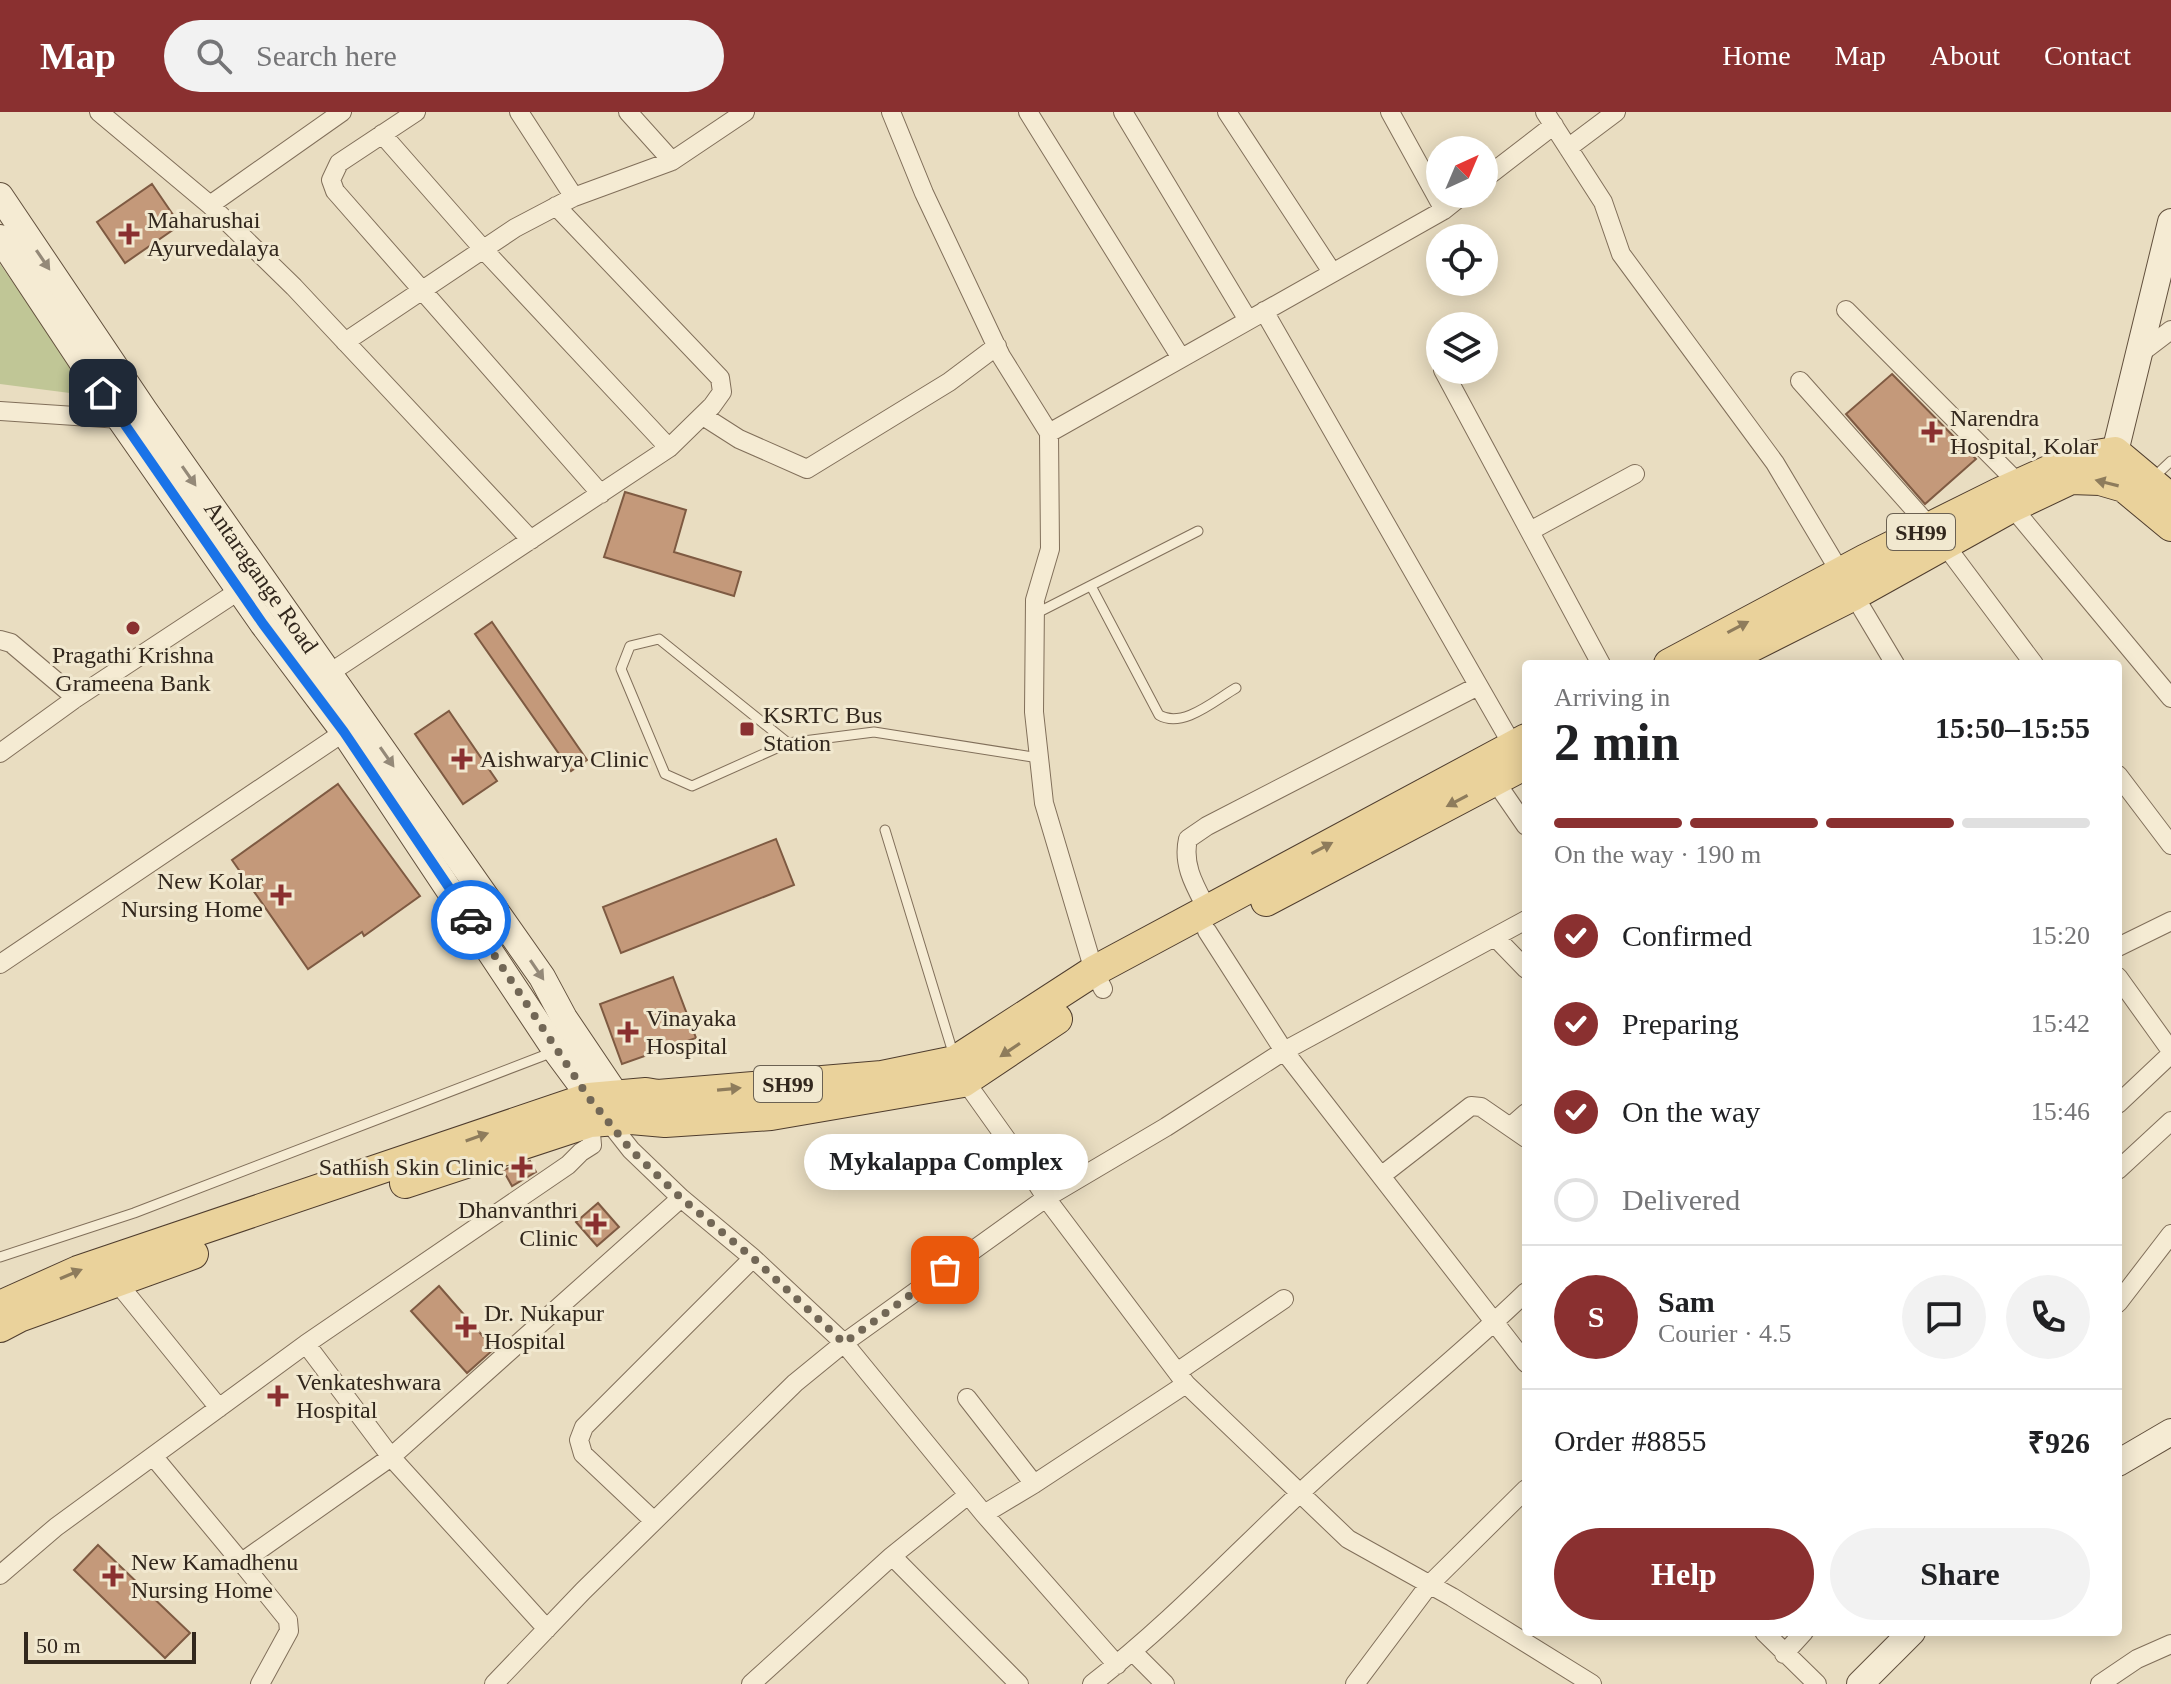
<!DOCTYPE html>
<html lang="en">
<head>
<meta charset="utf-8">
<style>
	body { margin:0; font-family:Georgia,serif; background:#f2f2f2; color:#202124; height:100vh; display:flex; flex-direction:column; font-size:30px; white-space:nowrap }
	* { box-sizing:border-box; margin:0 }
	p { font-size:26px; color:#757577 }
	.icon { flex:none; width:44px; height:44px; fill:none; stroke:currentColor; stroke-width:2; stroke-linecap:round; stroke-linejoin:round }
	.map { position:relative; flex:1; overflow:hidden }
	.side { position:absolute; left:1522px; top:548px; width:600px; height:976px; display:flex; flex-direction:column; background:#fff; border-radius:8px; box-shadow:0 4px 20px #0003 }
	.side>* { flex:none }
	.needle { width:52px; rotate:44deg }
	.controls { position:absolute; left:1426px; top:24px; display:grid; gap:16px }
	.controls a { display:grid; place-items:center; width:72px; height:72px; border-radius:50%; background:#fff; box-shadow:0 4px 20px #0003; font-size:40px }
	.scale { position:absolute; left:24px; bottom:20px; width:172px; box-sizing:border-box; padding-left:8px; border:4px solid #32271d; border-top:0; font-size:22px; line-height:28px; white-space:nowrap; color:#32271d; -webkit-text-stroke:6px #f1e8cf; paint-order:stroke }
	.pin { position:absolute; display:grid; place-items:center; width:68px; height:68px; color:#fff; margin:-34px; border-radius:16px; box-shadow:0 4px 12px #0006 }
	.courier { position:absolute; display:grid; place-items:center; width:80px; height:80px; margin:-40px; border:6px solid #1a73e8; border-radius:50%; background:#fff; color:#222; box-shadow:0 2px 10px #0007 }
	.bubble { position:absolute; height:56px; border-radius:28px; background:#fff; box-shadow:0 4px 20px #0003; font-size:26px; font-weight:700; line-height:56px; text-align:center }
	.headline em { font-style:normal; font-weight:700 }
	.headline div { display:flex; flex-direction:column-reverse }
	.headline { display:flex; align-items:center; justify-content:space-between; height:136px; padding:0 32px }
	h1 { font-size:52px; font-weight:700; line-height:60px }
	.bar { display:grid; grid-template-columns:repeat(4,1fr); gap:12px 8px; align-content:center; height:96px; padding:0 32px }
	.bar i { height:10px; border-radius:6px; background:#e0e0e0 }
	.bar .on { background:#8a3030 }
	.bar p { grid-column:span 4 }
	.line { display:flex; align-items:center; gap:20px; padding:0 32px; border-top:2px solid #e0e0e0 }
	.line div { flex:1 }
	.round { display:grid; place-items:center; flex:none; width:84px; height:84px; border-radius:42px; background:#f2f2f2 }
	ol { padding:0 32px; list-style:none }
	li { display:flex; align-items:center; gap:24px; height:88px }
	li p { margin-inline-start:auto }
	li .icon { padding:8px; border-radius:50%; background:#8a3030; color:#fff; stroke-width:4 }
	li:last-child { color:#757577 }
	li i { width:44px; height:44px; border:4px solid #e0e0e0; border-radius:50% }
	.cta { display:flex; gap:16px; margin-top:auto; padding:16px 32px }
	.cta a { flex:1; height:92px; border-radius:48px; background:#8a3030; color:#fff; font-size:32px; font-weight:700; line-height:92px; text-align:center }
	.cta a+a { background:#f2f2f2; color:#202124 }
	header { display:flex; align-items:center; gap:48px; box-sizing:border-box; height:112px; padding:0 40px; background:#8a3030; color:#fff }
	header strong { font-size:38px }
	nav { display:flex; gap:44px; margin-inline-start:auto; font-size:28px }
	.search { width:560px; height:72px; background:#f2f2f2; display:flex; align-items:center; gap:20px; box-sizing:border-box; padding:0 28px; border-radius:44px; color:#757577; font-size:30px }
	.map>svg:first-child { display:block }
</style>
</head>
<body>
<header>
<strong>Map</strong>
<div class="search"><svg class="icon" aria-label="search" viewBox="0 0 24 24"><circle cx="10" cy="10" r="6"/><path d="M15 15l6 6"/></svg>Search here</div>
<nav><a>Home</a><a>Map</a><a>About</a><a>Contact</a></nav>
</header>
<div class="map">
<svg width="2171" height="1572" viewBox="0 0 2171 1572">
	<rect width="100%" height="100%" fill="#e9ddc1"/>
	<!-- green -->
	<path fill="#c0c696" d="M0,152L93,284L0,272Z"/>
	<!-- building -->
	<path fill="#c4997a" stroke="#7e5a42" stroke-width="2" d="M152,72L180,113L125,151L97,110Z
		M1892,262L1976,347L1925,392L1846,302Z
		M625,380L686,398L674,440L741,460L734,484L604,445Z
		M492,510L587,648L571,659L475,522Z
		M449,599L497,669L463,692L415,622Z
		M338,672L420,784L364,824L362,820L308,857L232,748Z
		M776,727L794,773L621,841L603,795Z
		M673,865L696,926L622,952L600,892Z
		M530,1049L536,1060L512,1074L503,1058Z
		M598,1091L619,1115L597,1134L576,1110Z
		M439,1174L494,1237L467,1261L411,1199Z
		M98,1433L190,1521L165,1546L74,1458Z"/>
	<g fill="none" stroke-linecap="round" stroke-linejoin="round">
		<!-- lane casing -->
		<g stroke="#816f5a" stroke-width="11">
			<path id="lane" d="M2152,367L2171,349
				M1091,474L1159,603C1183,617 1215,588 1236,576
				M1035,502L1198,419
				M788,631L659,527L630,534L621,557L665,662L692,674L788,631L874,620L1039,646
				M885,718L954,944
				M0,1145L134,1101L553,940"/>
		</g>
		<!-- street casing -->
		<g stroke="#816f5a" stroke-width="20">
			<path id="street" d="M99,0L210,93L294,175L531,428
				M416,0L339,51L331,68L335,79L601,382
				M519,0L574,85
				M628,0L672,49
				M891,0L924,81L1001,244L1049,321L1050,437L1035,488L1034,600L1044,691L1094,859L1103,877
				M1028,0L1181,246
				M1123,0L1248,208
				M1227,0L1332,160
				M1390,0L1444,98
				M1545,0L1603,90L1621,142L1775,351L1895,552
				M382,22L483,137L669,336
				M1568,36L1616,0
				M1484,67L1554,13
				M210,93L342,0
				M1846,198L2019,372
				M1264,199L1513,634
				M345,230L515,116L574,85L672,49L745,0
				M2138,243L2171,218
				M1443,258L1601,552
				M1800,269L1930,415
				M0,299L120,307L126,305
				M703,304L739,327L807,357L949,270L997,234
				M1049,321L1444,98L1464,82
				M2012,395L2171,586
				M1530,419L1635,362
				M1945,433L2034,552
				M0,528L11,531L76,586
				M328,562L669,336L712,294L722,280L720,266L556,94
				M0,641L76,586L240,478
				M2118,663L2171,733
				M1495,669L1526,714
				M1207,797C1195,774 1182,753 1188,727L1207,714L1478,574
				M1207,819L1284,939L1526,1251
				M1496,826L1526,857
				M2118,835L2171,809
				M0,852L353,614
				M2118,865L2171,939
				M960,962L1027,1056L1046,1086L1186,1272L1348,1427L1452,1485L1592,1572
				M2118,992L2171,942
				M609,1010L631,1038L681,1086L753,1146L844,1231L984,1402L1117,1553
				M1510,1015L1526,1001
				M2118,1058L2171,1009
				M1381,1064L1471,994L1481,995L1526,1026
				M116,1169L219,1296
				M2118,1191L2171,1122
				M306,1232L391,1345L547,1517
				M1177,1260L1284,1187
				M967,1286L1034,1372
				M153,1344L246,1456
				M984,1402L1034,1372L1186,1272
				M654,1409L583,1342L579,1328L584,1315L753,1146
				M892,1444L1019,1572
				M0,1463L56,1415L306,1232L568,1053L581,1040L592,1033L590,1010
				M1764,1520L1817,1572
				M1134,1541L1165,1572
				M1784,1542L1804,1520
				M260,1572L289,1519L288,1508L246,1456L249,1445L391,1345L681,1086
				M494,1572L583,1479L795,1271L844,1231L1046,1086L1166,1015L1284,939L1526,808
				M751,1572L892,1444L968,1383
				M1092,1572C1166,1515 1230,1447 1298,1383C1372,1313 1453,1251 1526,1180
				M1355,1572L1429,1473L1526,1377
				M2100,1572L2137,1547L2171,1532"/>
		</g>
		<!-- secondary casing -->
		<g stroke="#62503d" stroke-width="28">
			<g id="secondary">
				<path id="s1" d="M0,84L144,298L542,865L564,906L626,998"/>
				<path d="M0,126L120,307L263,512L344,620L556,939L602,1001"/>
				<path d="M2115,340L2171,110"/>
				<path d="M2118,1351L2171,1320"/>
				<path d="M1860,1572L1912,1520"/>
			</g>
		</g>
		<!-- primary casing -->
		<g stroke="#4f3d2e" stroke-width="32">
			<path id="primary" d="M1669,552L1864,448L1999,381L2077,346L2115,340L2171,387
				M1717,552L1854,483L2012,395L2071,367L2100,368L2124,375L2171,414
				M1266,789L1526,652
				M405,1071L590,1010L631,1007L665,1010L771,1003L963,970L1057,907
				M0,1194L78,1159L589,986L646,981L658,983L882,964L955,949L1094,859L1526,627
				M0,1215L19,1205L193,1142"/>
		</g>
		<!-- lane -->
		<use href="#lane" stroke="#f5ebd3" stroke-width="9"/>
		<!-- street -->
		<use href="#street" stroke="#f5ebd3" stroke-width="18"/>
		<!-- secondary -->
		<use href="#secondary" stroke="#f5ebd3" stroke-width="26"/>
		<!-- primary -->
		<use href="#primary" stroke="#ead29b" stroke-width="30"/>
	</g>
	<!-- one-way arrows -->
	<defs><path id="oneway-solid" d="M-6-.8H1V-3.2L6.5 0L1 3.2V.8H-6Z" transform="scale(2)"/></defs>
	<g fill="#948978">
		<use href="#oneway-solid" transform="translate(43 148) rotate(56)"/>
		<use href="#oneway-solid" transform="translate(189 364) rotate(55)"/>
		<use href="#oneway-solid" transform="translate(387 645) rotate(55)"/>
		<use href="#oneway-solid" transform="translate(537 858) rotate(56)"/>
	</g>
	<g fill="#8e7c5c">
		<use href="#oneway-solid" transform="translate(2107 371) rotate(-166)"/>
		<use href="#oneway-solid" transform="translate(1738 515) rotate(-28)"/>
		<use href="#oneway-solid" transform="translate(1457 689) rotate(152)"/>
		<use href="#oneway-solid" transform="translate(1322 736) rotate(-28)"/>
		<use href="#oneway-solid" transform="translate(1010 938) rotate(146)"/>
		<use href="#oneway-solid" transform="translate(729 977) rotate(-5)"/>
		<use href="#oneway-solid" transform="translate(477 1025) rotate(-19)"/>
		<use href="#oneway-solid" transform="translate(71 1162) rotate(-23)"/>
	</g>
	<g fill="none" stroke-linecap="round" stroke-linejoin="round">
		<!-- done -->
		<path stroke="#726756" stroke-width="8" stroke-dasharray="0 14.4" d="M471,808L589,986L631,1038L681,1086L753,1146L844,1231L945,1158"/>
		<!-- route -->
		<path stroke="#1a73e8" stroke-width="10" d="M103,281L263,512L344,620L471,808"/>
	</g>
	<!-- markers -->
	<g fill="#8a3030" stroke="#f1e8cf" stroke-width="3">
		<path d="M125 110h8v8h8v8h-8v8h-8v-8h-8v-8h8z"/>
		<path d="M1928 308h8v8h8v8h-8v8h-8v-8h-8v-8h8z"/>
		<circle cx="133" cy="516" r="8"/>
		<rect x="739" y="609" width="16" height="16" rx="4"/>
		<path d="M458 635h8v8h8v8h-8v8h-8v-8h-8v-8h8z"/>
		<path d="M277 771h8v8h8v8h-8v8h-8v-8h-8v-8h8z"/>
		<path d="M624 908h8v8h8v8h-8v8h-8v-8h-8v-8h8z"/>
		<path d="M518 1043h8v8h8v8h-8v8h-8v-8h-8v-8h8z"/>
		<path d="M592 1100h8v8h8v8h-8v8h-8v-8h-8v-8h8z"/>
		<path d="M462 1203h8v8h8v8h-8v8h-8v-8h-8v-8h8z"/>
		<path d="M274 1272h8v8h8v8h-8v8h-8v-8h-8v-8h8z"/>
		<path d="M109 1452h8v8h8v8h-8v8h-8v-8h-8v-8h8z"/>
	</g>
	<g text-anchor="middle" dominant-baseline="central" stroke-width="6" stroke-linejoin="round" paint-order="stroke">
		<!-- shield labels -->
		<g fill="#f1e8cf" stroke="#6b6152" stroke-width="2">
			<rect x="1887" y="402" width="68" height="36" rx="6"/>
			<rect x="754" y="954" width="68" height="36" rx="6"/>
		</g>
		<g font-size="22" font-weight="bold" fill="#32271d">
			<text x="1921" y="420">SH99</text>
			<text x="788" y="972">SH99</text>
		</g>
		<!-- poi labels -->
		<g font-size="24" fill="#32271d" stroke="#f1e8cf" text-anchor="start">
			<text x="147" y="108">Maharushai<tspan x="147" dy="28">Ayurvedalaya</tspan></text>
			<text x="1950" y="306">Narendra<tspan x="1950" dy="28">Hospital, Kolar</tspan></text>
			<text x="133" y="543" text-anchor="middle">Pragathi Krishna<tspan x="133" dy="28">Grameena Bank</tspan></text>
			<text x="763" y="603">KSRTC Bus<tspan x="763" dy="28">Station</tspan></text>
			<text x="480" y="647">Aishwarya Clinic</text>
			<text x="263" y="769" text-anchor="end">New Kolar<tspan x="263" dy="28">Nursing Home</tspan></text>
			<text x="646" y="906">Vinayaka<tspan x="646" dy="28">Hospital</tspan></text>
			<text x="504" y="1055" text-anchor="end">Sathish Skin Clinic</text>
			<text x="578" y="1098" text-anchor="end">Dhanvanthri<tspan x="578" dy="28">Clinic</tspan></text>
			<text x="484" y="1201">Dr. Nukapur<tspan x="484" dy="28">Hospital</tspan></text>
			<text x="296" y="1270">Venkateshwara<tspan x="296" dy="28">Hospital</tspan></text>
			<text x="131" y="1450">New Kamadhenu<tspan x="131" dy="28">Nursing Home</tspan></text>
		</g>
		<!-- street labels -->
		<g font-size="24" fill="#32271d" stroke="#f1e8cf">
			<text stroke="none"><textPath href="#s1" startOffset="462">Antaragange Road</textPath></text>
		</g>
	</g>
</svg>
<div class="controls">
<a><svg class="needle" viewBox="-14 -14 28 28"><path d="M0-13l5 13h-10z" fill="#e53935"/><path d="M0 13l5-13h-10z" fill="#757577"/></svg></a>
<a><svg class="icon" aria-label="locate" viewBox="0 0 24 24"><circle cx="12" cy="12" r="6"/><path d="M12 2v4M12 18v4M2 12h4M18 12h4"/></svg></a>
<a><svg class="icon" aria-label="layers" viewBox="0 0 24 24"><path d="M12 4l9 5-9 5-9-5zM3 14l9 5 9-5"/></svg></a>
</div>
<div class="scale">50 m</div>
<div class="pin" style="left:945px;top:1158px;background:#ea580c"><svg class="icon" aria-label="bag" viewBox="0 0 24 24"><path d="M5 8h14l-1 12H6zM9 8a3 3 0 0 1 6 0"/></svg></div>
<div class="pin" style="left:103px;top:281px;background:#1f2937"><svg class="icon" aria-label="home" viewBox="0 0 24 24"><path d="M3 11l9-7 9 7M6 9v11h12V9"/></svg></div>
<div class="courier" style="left:471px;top:808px"><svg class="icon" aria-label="car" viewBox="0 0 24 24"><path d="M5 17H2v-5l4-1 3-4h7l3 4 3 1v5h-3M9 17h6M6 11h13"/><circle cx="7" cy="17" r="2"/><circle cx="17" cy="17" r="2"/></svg></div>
<div class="bubble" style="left:804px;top:1022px;width:284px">Mykalappa Complex</div>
<section class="side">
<div class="headline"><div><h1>2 min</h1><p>Arriving in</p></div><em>15:50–15:55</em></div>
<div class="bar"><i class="on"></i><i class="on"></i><i class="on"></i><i></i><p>On the way · 190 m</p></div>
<ol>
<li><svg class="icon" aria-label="check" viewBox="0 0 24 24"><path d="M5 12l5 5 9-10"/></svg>Confirmed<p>15:20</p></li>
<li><svg class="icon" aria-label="check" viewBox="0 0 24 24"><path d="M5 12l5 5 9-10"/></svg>Preparing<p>15:42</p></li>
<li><svg class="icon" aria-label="check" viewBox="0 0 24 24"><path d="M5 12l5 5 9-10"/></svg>On the way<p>15:46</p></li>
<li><i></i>Delivered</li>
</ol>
<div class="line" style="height:144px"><b class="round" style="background:#8a3030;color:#fff">S</b><div><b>Sam</b><p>Courier · 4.5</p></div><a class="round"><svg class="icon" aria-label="chat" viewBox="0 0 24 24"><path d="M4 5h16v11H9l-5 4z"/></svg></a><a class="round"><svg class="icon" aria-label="phone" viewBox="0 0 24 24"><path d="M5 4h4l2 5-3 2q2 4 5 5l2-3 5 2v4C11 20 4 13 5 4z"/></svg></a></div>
<div class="line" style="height:104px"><div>Order #8855</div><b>₹926</b></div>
<div class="cta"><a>Help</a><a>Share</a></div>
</section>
</div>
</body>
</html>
